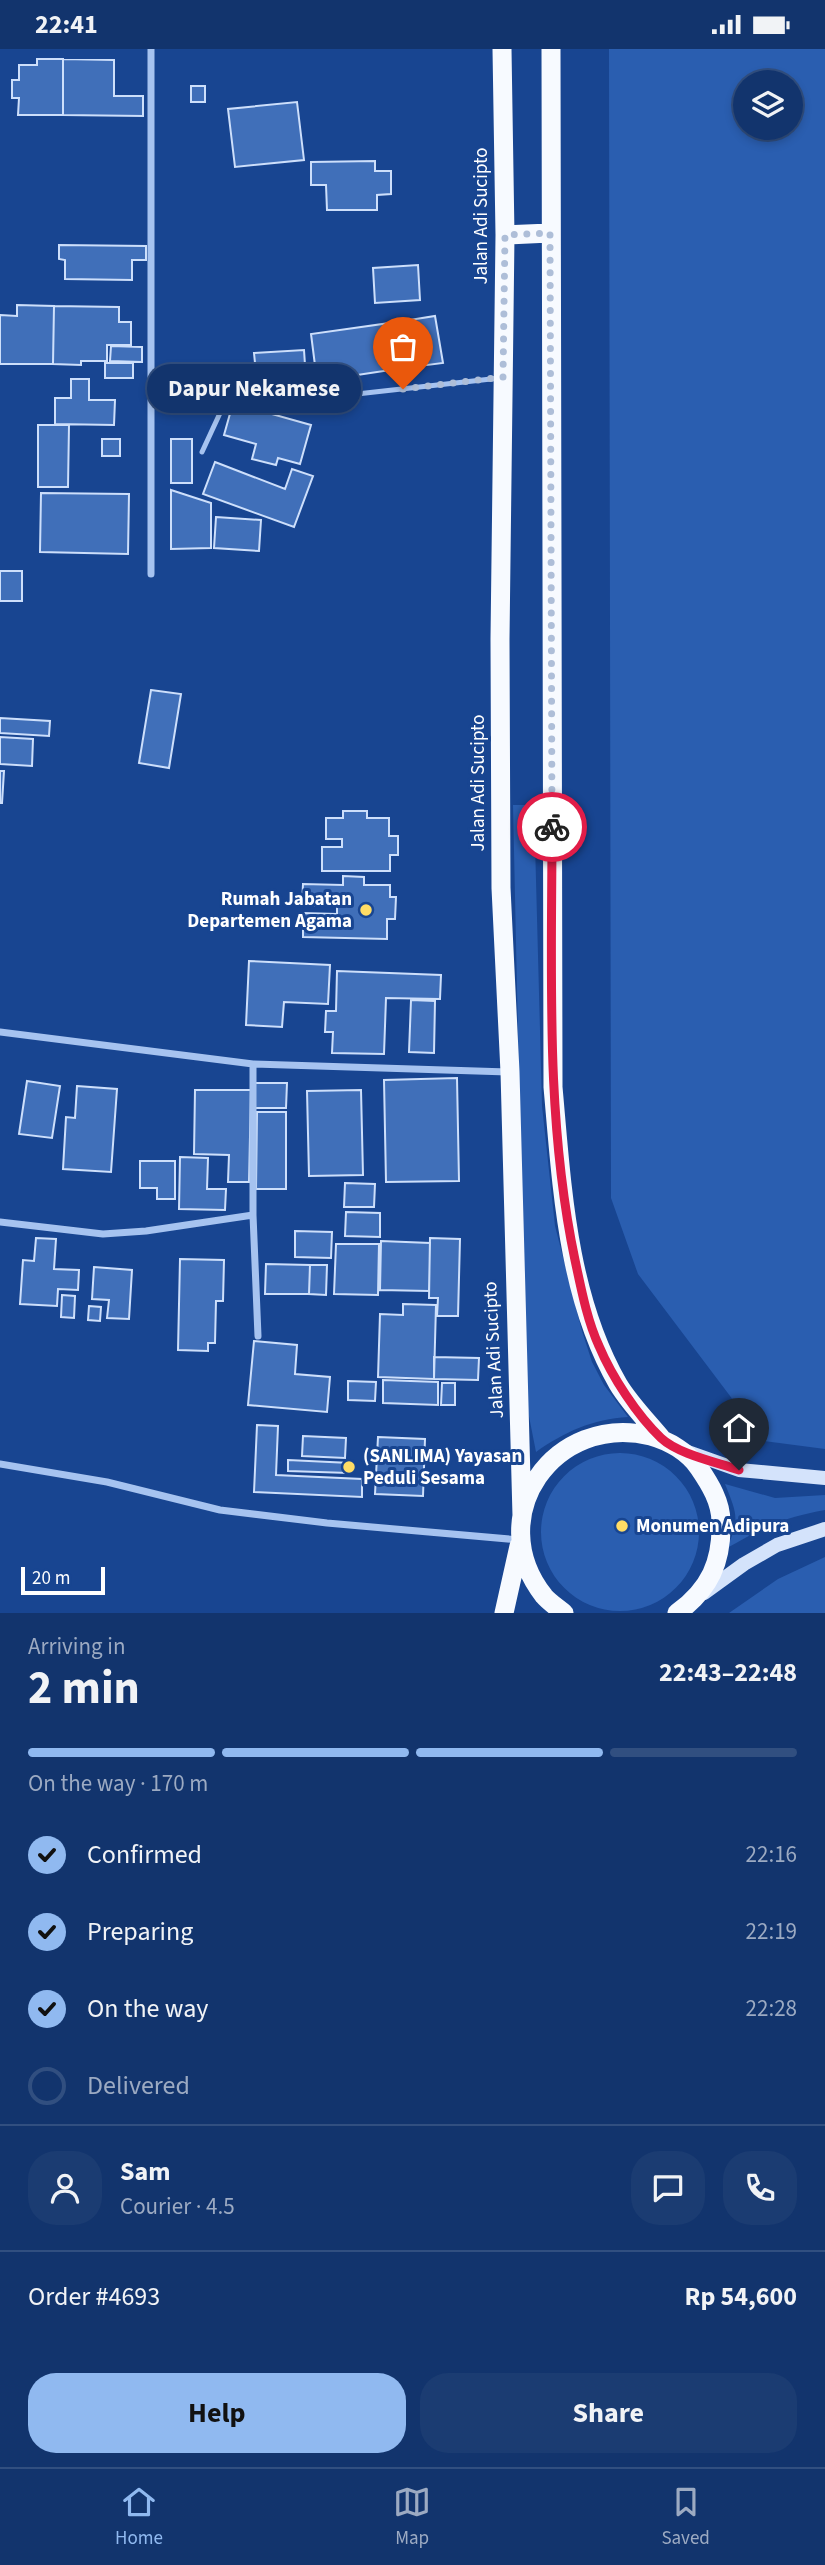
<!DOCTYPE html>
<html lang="en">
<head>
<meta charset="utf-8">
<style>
	body { margin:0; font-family:"Source Sans 3",sans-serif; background:#1b3c72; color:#f1f3f6; height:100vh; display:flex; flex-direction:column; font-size:26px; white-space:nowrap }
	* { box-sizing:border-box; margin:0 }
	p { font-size:23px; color:#9caac2 }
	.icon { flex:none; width:38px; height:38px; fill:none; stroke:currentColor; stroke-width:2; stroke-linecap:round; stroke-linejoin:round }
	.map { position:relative; height:1564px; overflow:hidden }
	.details { display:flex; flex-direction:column; background:#12346d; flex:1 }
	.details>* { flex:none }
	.controls { position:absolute; left:733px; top:21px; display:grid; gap:14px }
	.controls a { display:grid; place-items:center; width:70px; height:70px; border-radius:50%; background:#12346d; box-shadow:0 4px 10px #0003,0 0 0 2px #314f80; font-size:35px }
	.scale { position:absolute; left:21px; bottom:18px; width:84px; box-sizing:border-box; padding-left:7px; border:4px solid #fff; border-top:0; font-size:19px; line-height:24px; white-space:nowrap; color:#fff; -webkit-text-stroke:5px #184591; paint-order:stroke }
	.pin { position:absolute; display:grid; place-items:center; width:60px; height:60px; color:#fff; margin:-72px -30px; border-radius:50% 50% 50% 0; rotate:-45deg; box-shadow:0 0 7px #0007 }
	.pin .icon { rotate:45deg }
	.courier { position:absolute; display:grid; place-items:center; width:70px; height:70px; margin:-35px; border:5px solid #e11d48; border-radius:50%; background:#fff; color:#222; box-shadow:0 2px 9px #0007 }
	.bubble { position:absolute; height:49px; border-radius:24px; background:#12346d; box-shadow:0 4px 10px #0003,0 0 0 2px #314f80; font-size:23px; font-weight:700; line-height:49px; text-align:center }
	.summary em { font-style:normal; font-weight:700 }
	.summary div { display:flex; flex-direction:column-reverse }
	.summary { display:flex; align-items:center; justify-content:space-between; height:119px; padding:0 28px }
	h1 { font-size:46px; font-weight:700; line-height:52px }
	.bar { display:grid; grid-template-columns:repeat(4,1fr); gap:10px 7px; align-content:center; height:84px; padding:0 28px }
	.bar i { height:9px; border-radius:5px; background:#314f80 }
	.bar .active { background:#90b9f0 }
	.bar p { grid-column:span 4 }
	.line { display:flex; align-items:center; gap:18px; padding:0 28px; border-top:2px solid #314f80 }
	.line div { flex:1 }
	.round { display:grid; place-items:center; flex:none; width:74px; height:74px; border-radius:28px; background:#1b3c72 }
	ol { padding:0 28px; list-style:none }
	li { display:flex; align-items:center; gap:21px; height:77px }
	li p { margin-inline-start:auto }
	li .icon { padding:7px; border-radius:50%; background:#90b9f0; color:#111; stroke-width:4 }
	li:last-child { color:#9caac2 }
	li i { width:38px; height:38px; border:4px solid #314f80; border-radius:50% }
	.cta { display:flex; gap:14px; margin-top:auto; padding:14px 28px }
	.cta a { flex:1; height:80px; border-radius:28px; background:#90b9f0; color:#111; font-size:28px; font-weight:700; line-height:80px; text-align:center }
	.cta a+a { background:#1b3c72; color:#f1f3f6 }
	.status { display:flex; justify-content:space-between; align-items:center; height:49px; padding:0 35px; background:#12346d; direction:ltr }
	.status svg { height:19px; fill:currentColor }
	.dock { display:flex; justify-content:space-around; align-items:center; height:98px; border-top:2px solid #314f80; background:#12346d; font-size:19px; color:#9caac2 }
	.dock a { display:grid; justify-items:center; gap:4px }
	.dock .active { color:#90b9f0 }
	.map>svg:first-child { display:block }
</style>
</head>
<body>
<div class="status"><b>22:41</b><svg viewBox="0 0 49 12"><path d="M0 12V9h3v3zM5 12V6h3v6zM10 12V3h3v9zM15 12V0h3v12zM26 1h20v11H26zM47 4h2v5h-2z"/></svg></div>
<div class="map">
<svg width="825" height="1564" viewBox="0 0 825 1564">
	<rect width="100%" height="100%" fill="#184591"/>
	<!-- green -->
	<path fill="#2a5eb0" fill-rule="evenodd" d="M609,0H825V1400L764,1392L638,1225L611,1149ZM746,33H791V79H746Z
		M513,756H534L542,1057L555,1177L582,1282L592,1313L604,1336L628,1368C593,1370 564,1383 536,1403L526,1352Z
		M541 1483a79 79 0 1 1 158 0a79 79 0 1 1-158 0Z
		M725,1435L775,1449L825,1446V1461C784,1468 763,1479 727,1499C740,1470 737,1465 725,1435Z
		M825,1508V1564H729L778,1530Z"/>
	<!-- building -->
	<path fill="#406fb9" stroke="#cddffb" stroke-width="2" d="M37,10H63V66H18L19,49H12V31H19V16H37Z
		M63,10L114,11V47H143V67L63,66Z
		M191,37H205V53H191Z
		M297,53L304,111L235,118L228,60Z
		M375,112V122H391V145L377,146V161H327L326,136H311V113Z
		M59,196L146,197V211H132V231L65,230V211L59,210Z
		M418,216L420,251L375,254L373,219Z
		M17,256L54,257L53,315H0V266L17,267Z
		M54,257L119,258V273H131V296H107V312H81V316L53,315Z
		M435,267L443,314L404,319L397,273Z
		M397,273L404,319L317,332L311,285Z
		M111,297L142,298V313L110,312Z
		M304,301L306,331L245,334L244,315L255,314L254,304Z
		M105,314H133V329H105Z
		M71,330H89V351H115L114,376L55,375V349H71Z
		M233,354L311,376L300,415L278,409L276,416L252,410L256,395L224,386Z
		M38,376H69L68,438H38Z
		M102,390H120V407H102Z
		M171,390H192V434H171Z
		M215,413L285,440L292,420L313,427L294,478L203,445Z
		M171,441L211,454V499L171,500Z
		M41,444L129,445L128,505L40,503Z
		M216,468L261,471L259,502L214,499Z
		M0,522H22V552H0Z
		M151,641L181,645L169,719L139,714Z
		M0,669L50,672L49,687L0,684Z
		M0,688L33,690L32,717L0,715Z
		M0,722H4L2,754H0Z
		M343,762H367V769H389V787H398V806H390V822H322V798H342V790H326V769H343Z
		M343,827L364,828V836H390V848H396L395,870H387V890L303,888V864L337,865V857H302L303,835L343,836Z
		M249,912L330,916L328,955L284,953L282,978L246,976Z
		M337,922L441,926L440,950L386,949L384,1005L332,1004L333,983H325L326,962H336Z
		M411,951L435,952L434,1004L409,1003Z
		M457,1029L459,1132L386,1133L384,1031Z
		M27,1032L60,1037L52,1089L19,1085Z
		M255,1034H287L286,1059H255Z
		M77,1037L117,1040L111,1123L63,1120L66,1068L75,1069Z
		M195,1041H251L249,1133H228L229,1106L194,1105Z
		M361,1041L363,1126L309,1127L307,1042Z
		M257,1063H286V1140H256Z
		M180,1108L208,1109L207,1140H226L225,1161L179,1160Z
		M140,1112H175V1150H157V1139H140Z
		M345,1134L375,1135L374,1158H344Z
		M346,1163L380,1164V1188L345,1187Z
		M295,1182L332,1183L331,1209L295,1208Z
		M36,1189L56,1190L54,1220L79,1221L78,1241L58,1240L57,1257L20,1255L23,1211L34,1212Z
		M430,1189L460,1190L458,1267H437L438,1249H429Z
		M381,1192L430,1194L429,1242L380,1241Z
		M336,1195H379L378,1246L334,1245Z
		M180,1210L224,1211L223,1252H216L215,1294H208V1302L178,1301Z
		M266,1215L310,1216L309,1245H265Z
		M310,1216H327L326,1246L309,1245Z
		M94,1218L132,1221L129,1270L107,1269L109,1251L92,1250Z
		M62,1246L75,1247L74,1269L61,1268Z
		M403,1255L436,1256L434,1330L378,1328L380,1265L403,1266Z
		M89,1257L101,1258L100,1272L88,1271Z
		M254,1292L297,1296L295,1325L330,1328L327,1363L248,1356Z
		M434,1308L479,1309L478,1331L434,1330Z
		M383,1331L438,1333V1356L383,1354Z
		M348,1332L376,1333L375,1352L348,1351Z
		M442,1334H455V1356H441Z
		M257,1376L278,1377L276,1426L362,1430V1448L254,1443Z
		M303,1387L346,1389L345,1409L302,1407Z
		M378,1388L425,1390L423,1447L375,1445Z
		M288,1411L350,1414L349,1424L288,1422Z"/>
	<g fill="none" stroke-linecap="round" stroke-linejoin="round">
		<!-- service -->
		<path stroke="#a6c3f0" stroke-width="5" d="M202,403L227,349L303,351L500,329"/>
		<!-- minor -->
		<path stroke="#a6c3f0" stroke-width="7" d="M151,0V525
			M0,983L253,1015L508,1023
			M253,1015V1166
			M0,1173L103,1185L146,1182L253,1166L258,1287
			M0,1415L107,1433L220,1461L327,1474L520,1491"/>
		<!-- secondary -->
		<path stroke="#d4e3fb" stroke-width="14" d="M688,1403L739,1421L825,1429
			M704,1544L744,1515L777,1496L825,1480"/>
		<!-- trunk -->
		<path stroke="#f7faff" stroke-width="19" d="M502,0L505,186L500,590L501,839L510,1023L522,1467
			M551,0L553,1038C562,1138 567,1246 618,1335C630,1355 648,1373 662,1390
			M505,186L550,184
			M504,1564L519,1497
			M564,1564C558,1559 549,1553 544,1547C481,1467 555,1363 651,1387C669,1392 688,1403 699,1419C710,1435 721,1453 721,1473C722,1513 710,1540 677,1564"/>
	</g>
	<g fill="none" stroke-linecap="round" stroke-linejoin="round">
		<!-- done -->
		<path stroke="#aebed8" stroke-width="7" stroke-dasharray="0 12.6" d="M403,340L503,328L505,186L550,184L552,778"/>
		<!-- route -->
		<path stroke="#e11d48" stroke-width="9" d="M552,778C552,922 545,1069 575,1211C581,1239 587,1271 599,1297C612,1328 637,1366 661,1389C678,1405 716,1413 739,1421"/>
	</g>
	<!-- markers -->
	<g fill="#ffdc65" stroke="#184591" stroke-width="2.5">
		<circle cx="366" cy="861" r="7"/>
		<circle cx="349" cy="1418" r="7"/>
		<circle cx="622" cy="1477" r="7"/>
	</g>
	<g text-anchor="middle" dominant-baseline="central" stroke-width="6" stroke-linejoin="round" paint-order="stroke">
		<!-- street labels -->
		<g font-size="19" fill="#fff" stroke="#184591">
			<text transform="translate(481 167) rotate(-90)">Jalan Adi Sucipto</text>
			<text transform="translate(478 734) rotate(-90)">Jalan Adi Sucipto</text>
			<text transform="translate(494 1301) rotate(-93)">Jalan Adi Sucipto</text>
		</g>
		<!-- poi labels -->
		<g font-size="19" font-weight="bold" fill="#fff" stroke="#184591" text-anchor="start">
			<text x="352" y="850" text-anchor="end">Rumah Jabatan<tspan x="352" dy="22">Departemen Agama</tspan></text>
			<text x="363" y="1407">(SANLIMA) Yayasan<tspan x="363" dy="22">Peduli Sesama</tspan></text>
			<text x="636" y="1477">Monumen Adipura</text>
		</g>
	</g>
</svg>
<div class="controls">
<a><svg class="icon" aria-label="layers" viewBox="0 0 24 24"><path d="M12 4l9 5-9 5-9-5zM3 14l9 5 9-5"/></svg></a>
</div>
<div class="scale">20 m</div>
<div class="pin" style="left:403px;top:340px;background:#ea580c"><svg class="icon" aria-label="bag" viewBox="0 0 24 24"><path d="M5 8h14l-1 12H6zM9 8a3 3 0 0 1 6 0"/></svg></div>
<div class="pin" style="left:739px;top:1421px;background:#1f2937"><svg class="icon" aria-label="home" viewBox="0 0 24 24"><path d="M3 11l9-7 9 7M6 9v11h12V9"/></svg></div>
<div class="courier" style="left:552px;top:778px"><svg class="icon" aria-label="bike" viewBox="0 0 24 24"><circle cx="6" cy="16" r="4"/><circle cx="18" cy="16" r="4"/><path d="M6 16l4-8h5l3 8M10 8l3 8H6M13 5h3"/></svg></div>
<div class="bubble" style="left:147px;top:315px;width:214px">Dapur Nekamese</div>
</div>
<section class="details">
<div class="summary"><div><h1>2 min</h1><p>Arriving in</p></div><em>22:43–22:48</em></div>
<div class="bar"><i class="active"></i><i class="active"></i><i class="active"></i><i></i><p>On the way · 170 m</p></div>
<ol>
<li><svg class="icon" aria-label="check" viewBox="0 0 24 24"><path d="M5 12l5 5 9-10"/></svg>Confirmed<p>22:16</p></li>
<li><svg class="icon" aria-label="check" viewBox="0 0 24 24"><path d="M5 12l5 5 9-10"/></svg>Preparing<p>22:19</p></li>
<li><svg class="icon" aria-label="check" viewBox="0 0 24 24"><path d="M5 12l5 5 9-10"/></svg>On the way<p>22:28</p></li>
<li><i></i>Delivered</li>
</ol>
<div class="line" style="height:126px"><a class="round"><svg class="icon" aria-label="person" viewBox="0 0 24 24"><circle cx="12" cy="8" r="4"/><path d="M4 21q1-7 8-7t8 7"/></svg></a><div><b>Sam</b><p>Courier · 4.5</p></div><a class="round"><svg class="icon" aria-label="chat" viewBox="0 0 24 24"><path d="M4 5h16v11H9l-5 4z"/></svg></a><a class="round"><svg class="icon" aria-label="phone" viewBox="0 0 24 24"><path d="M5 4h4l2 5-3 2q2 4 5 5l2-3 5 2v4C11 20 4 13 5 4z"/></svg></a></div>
<div class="line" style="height:91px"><div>Order #4693</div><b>Rp 54,600</b></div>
<div class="cta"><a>Help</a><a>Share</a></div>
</section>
<nav class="dock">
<a class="active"><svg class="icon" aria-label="home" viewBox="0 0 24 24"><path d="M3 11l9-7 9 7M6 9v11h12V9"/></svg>Home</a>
<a><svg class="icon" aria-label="map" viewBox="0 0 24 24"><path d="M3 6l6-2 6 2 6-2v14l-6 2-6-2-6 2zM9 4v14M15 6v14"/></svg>Map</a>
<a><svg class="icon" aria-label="saved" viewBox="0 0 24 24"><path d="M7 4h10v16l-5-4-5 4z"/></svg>Saved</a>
</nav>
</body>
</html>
